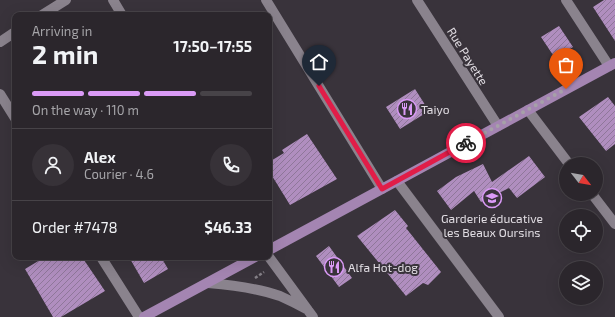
<!DOCTYPE html>
<html lang="en">
<head>
<meta charset="utf-8">
<style>
	body { margin:0; font-family:"Exo 2",sans-serif; background:#373238; color:#f1f3f6; height:100vh; display:flex; flex-direction:column; font-size:15px; white-space:nowrap }
	* { box-sizing:border-box; margin:0 }
	p { font-size:13px; color:#a6a5a9 }
	.icon { flex:none; width:22px; height:22px; fill:none; stroke:currentColor; stroke-width:2; stroke-linecap:round; stroke-linejoin:round }
	.map { position:relative; flex:1; overflow:hidden }
	.drawer { position:absolute; left:12px; top:12px; width:260px; height:248px; display:flex; flex-direction:column; background:#2b262c; border-radius:8px; box-shadow:0 4px 16px #0002,0 0 0 1px #474348 }
	.drawer>* { flex:none }
	.needle { width:26px; rotate:121deg }
	.tools { position:absolute; left:559px; top:157px; display:grid; gap:8px }
	.tools a { display:grid; place-items:center; width:44px; height:44px; border-radius:50%; background:#2b262c; box-shadow:0 4px 16px #0002,0 0 0 1px #474348; font-size:20px }
	.pin { position:absolute; display:grid; place-items:center; width:34px; height:34px; color:#fff; margin:-41px -17px; border-radius:50% 50% 50% 0; rotate:-45deg; box-shadow:0 0 4px #0007 }
	.pin .icon { rotate:45deg }
	.courier { position:absolute; display:grid; place-items:center; width:40px; height:40px; margin:-20px; border:3px solid #e11d48; border-radius:50%; background:#fff; color:#222; box-shadow:0 1px 5px #0007 }
	.overview em { font-style:normal; font-weight:700 }
	.overview div { display:flex; flex-direction:column-reverse }
	.overview { display:flex; align-items:center; justify-content:space-between; height:68px; padding:0 20px }
	h1 { font-size:26px; font-weight:700; line-height:30px }
	.bar { display:grid; grid-template-columns:repeat(4,1fr); gap:6px 4px; align-content:center; height:48px; padding:0 20px }
	.bar i { height:5px; border-radius:3px; background:#474348 }
	.bar .active { background:#da9af6 }
	.bar p { grid-column:span 4 }
	.line { display:flex; align-items:center; gap:10px; padding:0 20px; border-top:1px solid #474348 }
	.line div { flex:1 }
	.round { display:grid; place-items:center; flex:none; width:42px; height:42px; border-radius:21px; background:#373238 }
	.map>svg:first-child { display:block }
</style>
</head>
<body>
<div class="map">
<svg width="615" height="317" viewBox="0 0 615 317">
	<defs>
		<pattern id="building-hatch" width="6" height="6" patternUnits="userSpaceOnUse"><rect width="6" height="6" fill="#b08ebf"/><path d="M-1 1l2-2M0 6l6-6M5 7l2-2" fill="none" stroke="#8f779a"/></pattern>
	</defs>
	<rect width="100%" height="100%" fill="#39333b"/>
	<!-- building -->
	<path fill="url(#building-hatch)" d="M604,0H615V41L593,7Z
		M559,26L573,47L555,58L541,37Z
		M415,89L429,111L400,129L386,107Z
		M608,97L615,106V144L606,151L579,117Z
		M307,134L337,179L290,205L269,171V162L284,153L282,150Z
		M529,156L545,177L517,198L509,188L481,202L474,191L451,210L437,191L456,177L483,164L492,182Z
		M395,210L408,226L406,228L441,272L428,285L423,283L406,296L357,236Z
		M329,246L352,278L339,287L316,256Z
		M45,257H82L105,291L61,317H53L25,269Z
		M129,257H161L168,269L144,283Z"/>
	<g fill="none" stroke-linecap="round" stroke-linejoin="round">
		<!-- path -->
		<path stroke="#858087" stroke-width="2.5" stroke-dasharray="3 2" stroke-linecap="butt" d="M255,278L264,272"/>
		<!-- minor -->
		<path stroke="#8a838d" stroke-width="10" d="M113,0L122,15
			M266,0L382,189
			M417,0L498,126
			M566,0L609,66
			M42,15L66,0
			M0,42L15,32
			M0,94L15,118
			M528,110L569,164
			M397,181L499,317
			M592,194L615,224
			M101,257L139,317
			M269,257L313,317
			M208,283C232,285 257,288 280,296C289,300 299,305 308,310"/>
		<!-- major -->
		<path stroke="#a485b2" stroke-width="10" d="M269,250L615,63
			M144,317L255,257"/>
	</g>
	<g fill="none" stroke-linecap="round" stroke-linejoin="round">
		<!-- done -->
		<path stroke="#a6a1a8" stroke-width="4" stroke-dasharray="0 7.2" d="M466,143L566,89"/>
		<!-- route -->
		<path stroke="#e11d48" stroke-width="5" d="M319,86L382,189L466,143"/>
	</g>
	<!-- icons -->
	<defs>
		<g id="restaurant-ring" transform="scale(1)"><circle r="9.5" fill="#39333b" stroke="#da9af6" stroke-width="1.5"/><path d="M-5-6h1v4h1v-4h1v4h1v-4h1v5L-1.5 .5V6h-2V.5L-5-1ZM5-6V6H3V1.5H1.5Q1.5-4 5-6Z" fill="#da9af6"/></g>
		<g id="school-ring" transform="scale(1)"><circle r="9.5" fill="#39333b" stroke="#da9af6" stroke-width="1.5"/><path d="M0-5L7-2L0 1L-7-2ZM-4 1L0 2.5L4 1V4Q0 6-4 4Z" fill="#da9af6"/></g>
	</defs>
	<g fill-rule="evenodd">
		<use href="#restaurant-ring" x="407" y="109"/>
		<use href="#school-ring" x="492" y="198"/>
		<use href="#restaurant-ring" x="334" y="267"/>
	</g>
	<g text-anchor="middle" dominant-baseline="central" stroke-width="4" stroke-linejoin="round" paint-order="stroke">
		<!-- street labels -->
		<g font-size="12" fill="#e0dce2" stroke="#39333b">
			<text transform="translate(468 56) rotate(58)">Rue Payette</text>
		</g>
		<!-- poi labels -->
		<g font-size="12" fill="#e0dce2" stroke="#39333b" text-anchor="start">
			<text x="421" y="109">Taiyo</text>
			<text x="492" y="218" text-anchor="middle">Garderie éducative<tspan x="492" dy="14">les Beaux Oursins</tspan></text>
			<text x="348" y="267">Alfa Hot-dog</text>
		</g>
	</g>
</svg>
<div class="tools">
<a><svg class="needle" viewBox="-14 -14 28 28"><path d="M0-13l5 13h-10z" fill="#e53935"/><path d="M0 13l5-13h-10z" fill="#a6a5a9"/></svg></a>
<a><svg class="icon" aria-label="locate" viewBox="0 0 24 24"><circle cx="12" cy="12" r="6"/><path d="M12 2v4M12 18v4M2 12h4M18 12h4"/></svg></a>
<a><svg class="icon" aria-label="layers" viewBox="0 0 24 24"><path d="M12 4l9 5-9 5-9-5zM3 14l9 5 9-5"/></svg></a>
</div>
<div class="pin" style="left:566px;top:89px;background:#ea580c"><svg class="icon" aria-label="bag" viewBox="0 0 24 24"><path d="M5 8h14l-1 12H6zM9 8a3 3 0 0 1 6 0"/></svg></div>
<div class="pin" style="left:319px;top:86px;background:#1f2937"><svg class="icon" aria-label="home" viewBox="0 0 24 24"><path d="M3 11l9-7 9 7M6 9v11h12V9"/></svg></div>
<div class="courier" style="left:466px;top:143px"><svg class="icon" aria-label="bike" viewBox="0 0 24 24"><circle cx="6" cy="16" r="4"/><circle cx="18" cy="16" r="4"/><path d="M6 16l4-8h5l3 8M10 8l3 8H6M13 5h3"/></svg></div>
<section class="drawer">
<div class="overview"><div><h1>2 min</h1><p>Arriving in</p></div><em>17:50–17:55</em></div>
<div class="bar"><i class="active"></i><i class="active"></i><i class="active"></i><i></i><p>On the way · 110 m</p></div>
<div class="line" style="height:72px"><a class="round"><svg class="icon" aria-label="person" viewBox="0 0 24 24"><circle cx="12" cy="8" r="4"/><path d="M4 21q1-7 8-7t8 7"/></svg></a><div><b>Alex</b><p>Courier · 4.6</p></div><a class="round"><svg class="icon" aria-label="phone" viewBox="0 0 24 24"><path d="M5 4h4l2 5-3 2q2 4 5 5l2-3 5 2v4C11 20 4 13 5 4z"/></svg></a></div>
<div class="line" style="height:52px"><div>Order #7478</div><b>$46.33</b></div>
</section>
</div>
</body>
</html>
